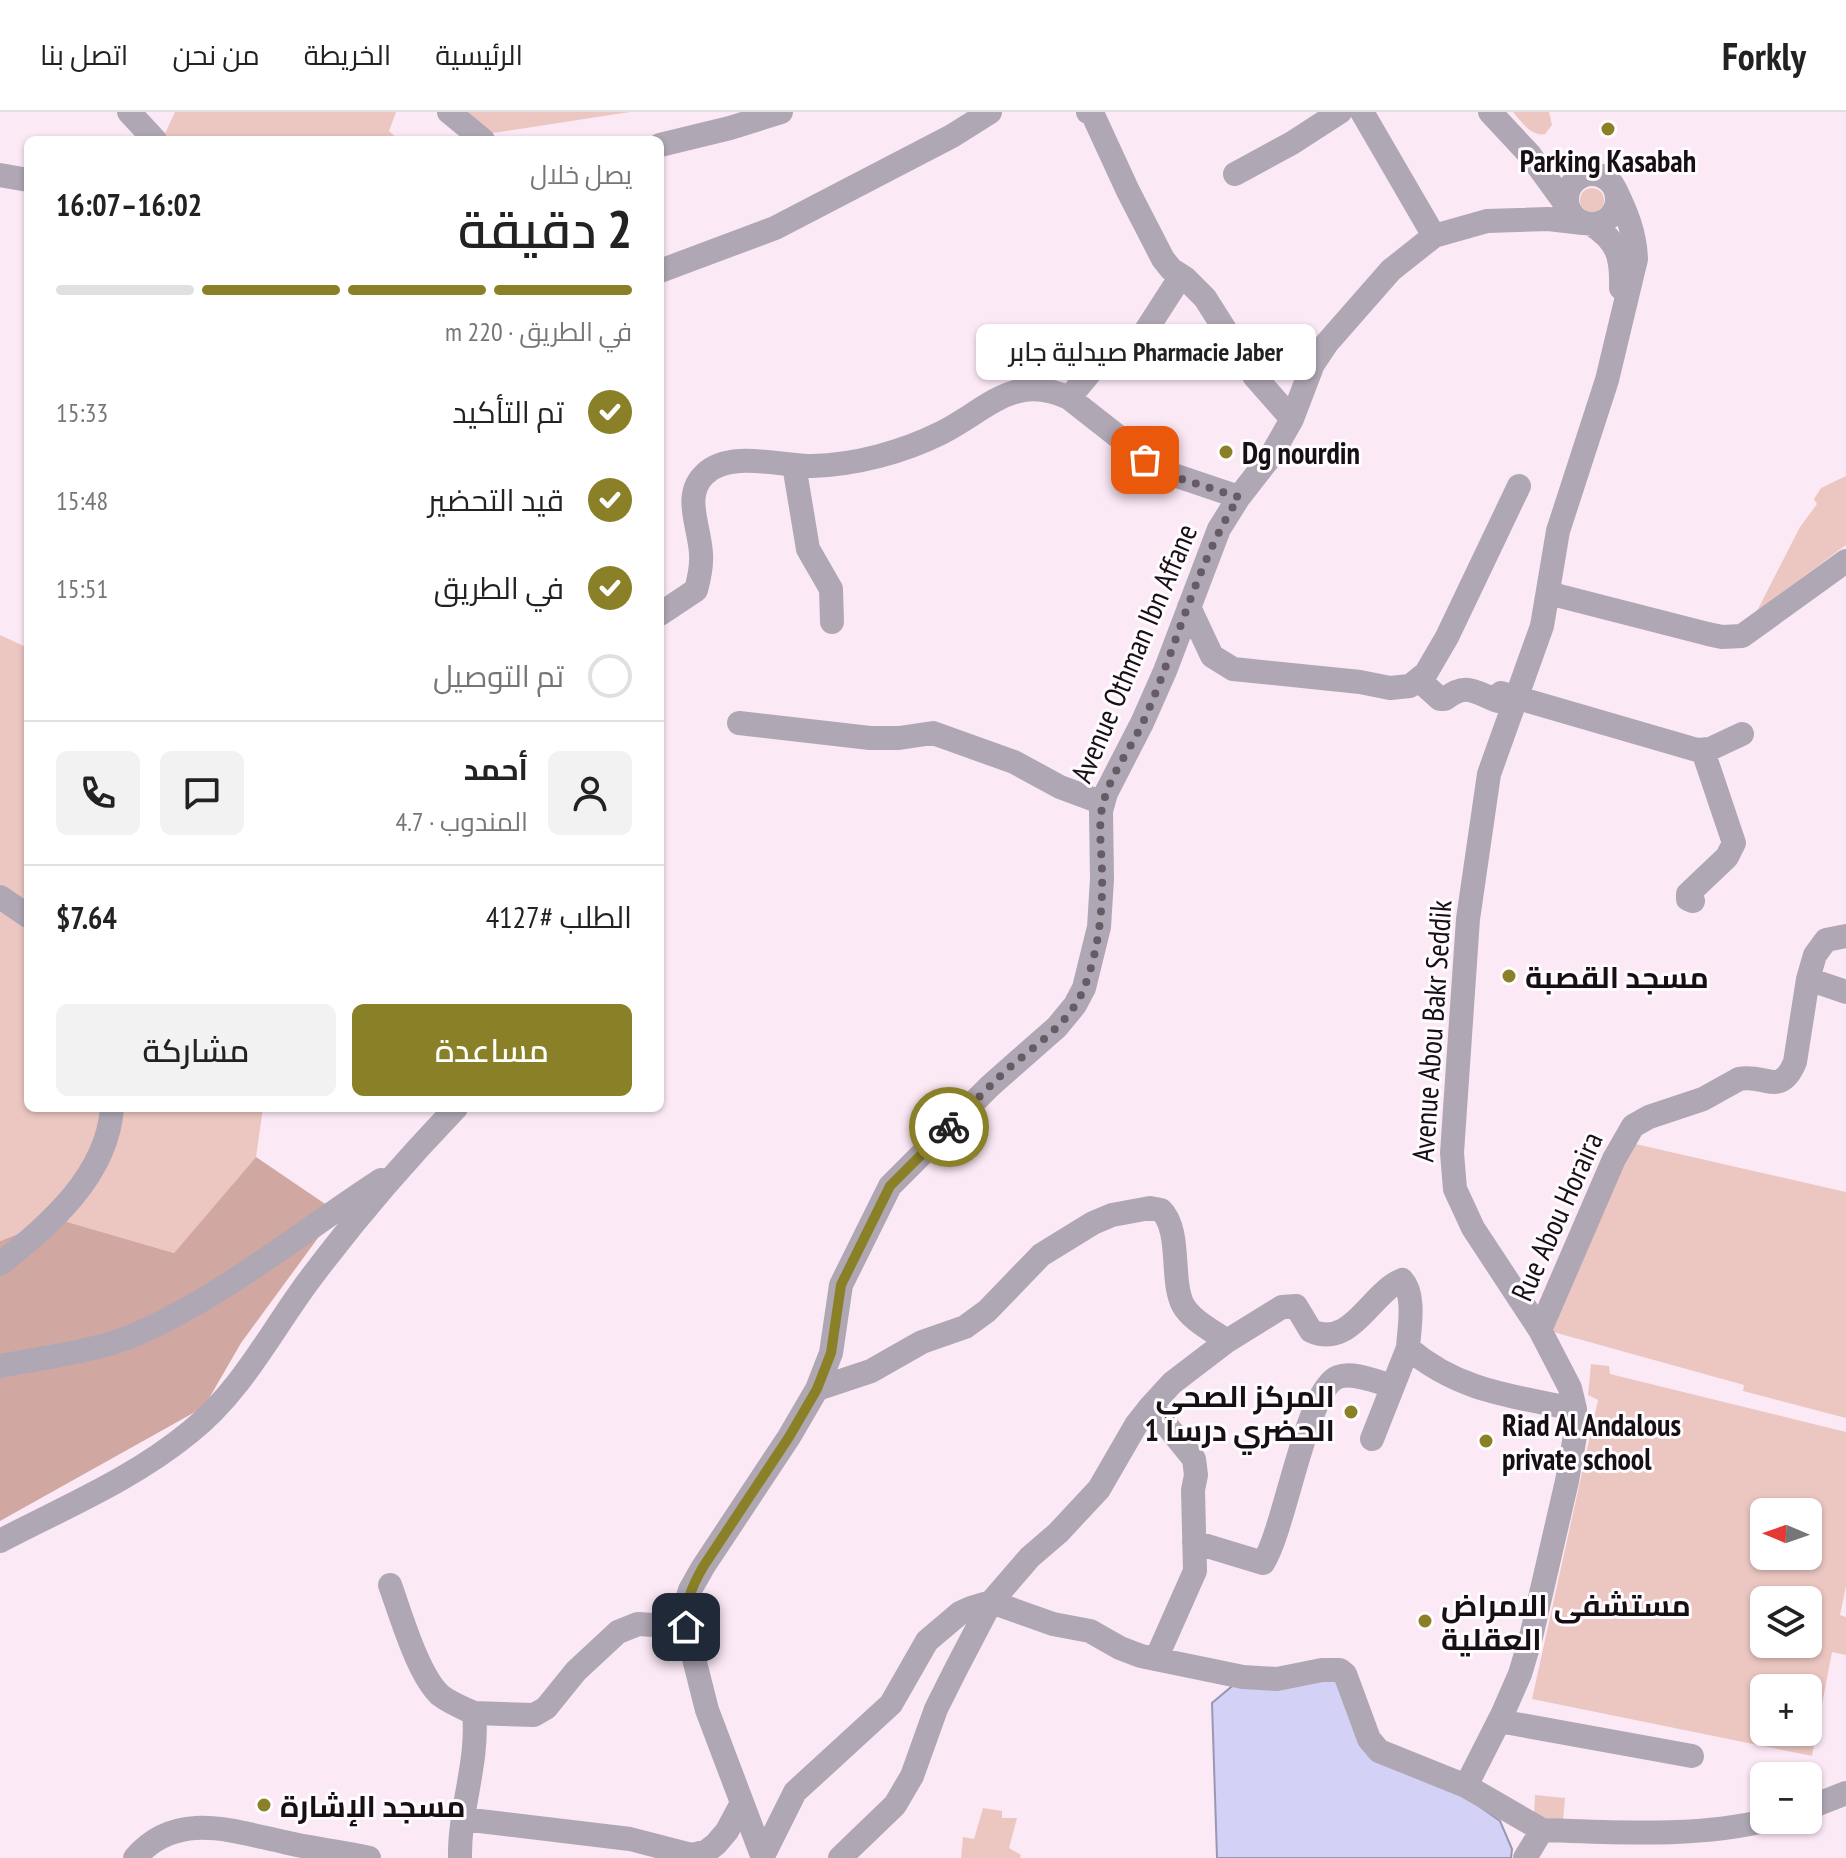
<!DOCTYPE html>
<html lang="ar">
<head>
<meta charset="utf-8">
<style>
	body { margin:0; font-family:"PT Sans Narrow",Cairo,sans-serif; background:#f2f2f2; color:#222; direction:rtl; height:100vh; display:flex; flex-direction:column; font-size:30px; white-space:nowrap }
	* { box-sizing:border-box; margin:0 }
	p { font-size:26px; color:#767676 }
	.icon { flex:none; width:44px; height:44px; fill:none; stroke:currentColor; stroke-width:2; stroke-linecap:round; stroke-linejoin:round }
	.map { position:relative; flex:1; overflow:hidden; direction:ltr }
	.sheet { position:absolute; left:24px; top:24px; width:640px; height:976px; display:flex; flex-direction:column; background:#fff; border-radius:12px; box-shadow:0 2px 6px #0004; direction:rtl }
	.sheet>* { flex:none }
	.needle { width:52px; rotate:272deg }
	.buttons { position:absolute; left:1750px; top:1386px; display:grid; gap:16px }
	.buttons a { display:grid; place-items:center; width:72px; height:72px; border-radius:12px; background:#fff; box-shadow:0 2px 6px #0004; font-size:40px }
	.pin { position:absolute; display:grid; place-items:center; width:68px; height:68px; color:#fff; margin:-34px; border-radius:16px; box-shadow:0 4px 12px #0006 }
	.courier { position:absolute; display:grid; place-items:center; width:80px; height:80px; margin:-40px; border:6px solid #8a8027; border-radius:50%; background:#fff; color:#222; box-shadow:0 2px 10px #0007 }
	.bubble { position:absolute; height:56px; border-radius:12px; background:#fff; box-shadow:0 2px 6px #0004; font-size:26px; font-weight:600; line-height:56px; text-align:center; direction:rtl }
	.summary em { font-style:normal; font-weight:600 }
	.summary div { display:flex; flex-direction:column-reverse }
	.summary { display:flex; align-items:center; justify-content:space-between; height:136px; padding:0 32px }
	h1 { font-size:52px; font-weight:600; line-height:60px }
	.bar { display:grid; grid-template-columns:repeat(4,1fr); gap:12px 8px; align-content:center; height:96px; padding:0 32px }
	.bar i { height:10px; border-radius:6px; background:#e0e0e0 }
	.bar .selected { background:#8a8027 }
	.bar p { grid-column:span 4 }
	.line { display:flex; align-items:center; gap:20px; padding:0 32px; border-top:2px solid #e0e0e0 }
	.line div { flex:1 }
	.round { display:grid; place-items:center; flex:none; width:84px; height:84px; border-radius:12px; background:#f2f2f2 }
	ol { padding:0 32px; list-style:none }
	li { display:flex; align-items:center; gap:24px; height:88px }
	li p { margin-inline-start:auto }
	li .icon { padding:8px; border-radius:50%; background:#8a8027; color:#fff; stroke-width:4 }
	li:last-child { color:#767676 }
	li i { width:44px; height:44px; border:4px solid #e0e0e0; border-radius:50% }
	.action { display:flex; gap:16px; margin-top:auto; padding:16px 32px }
	.action a { flex:1; height:92px; border-radius:12px; background:#8a8027; color:#fff; font-size:32px; font-weight:600; line-height:92px; text-align:center }
	.action a+a { background:#f2f2f2; color:#222 }
	header { display:flex; align-items:center; gap:48px; box-sizing:border-box; height:112px; padding:0 40px; background:#fff; border-bottom:2px solid #e0e0e0 }
	header strong { font-size:38px }
	nav { display:flex; gap:44px; margin-inline-start:auto; font-size:28px }
	.map>svg:first-child { display:block }
</style>
</head>
<body>
<header>
<strong>Forkly</strong>
<nav><a>الرئيسية</a><a>الخريطة</a><a>من نحن</a><a>اتصل بنا</a></nav>
</header>
<div class="map">
<svg width="1846" height="1746" viewBox="0 0 1846 1746">
	<rect width="100%" height="100%" fill="#fce9f6"/>
	<!-- green -->
	<path fill="#ecc7c2" fill-rule="evenodd" d="M175,0H396L389,19L399,28H162Z
		M450,0H630L493,21Z
		M1513,0H1549L1552,13L1545,22C1531,25 1522,10 1513,0Z
		M1580 88a12 12 0 1 1 24 0a12 12 0 1 1-24 0Z
		M1846,364V433L1757,499L1800,415L1817,392L1814,387L1821,376Z
		M0,523L28,536V996H263L256,1045L174,1141L57,1107L0,1129Z
		M1631,1031L1846,1080V1306L1743,1279L1744,1273L1546,1218Z
		M1591,1252L1609,1254L1610,1262L1846,1320V1474L1840,1503L1846,1505V1543L1832,1540L1812,1644L1532,1587L1598,1288L1588,1283ZM1764,1400H1808V1444H1764ZM1764,1488H1808V1532H1764ZM1764,1576H1808V1620H1764Z
		M1535,1683L1565,1686L1563,1709L1534,1704Z
		M983,1696L1002,1699V1706H1017L1009,1736L1021,1743L1020,1746H961L963,1725L974,1727Z"/>
	<!-- forest -->
	<path fill="#d1a7a1" d="M256,1045L337,1100L241,1231L204,1295L0,1409V1129L57,1107L174,1141Z"/>
	<!-- water -->
	<path fill="#d3d1f6" stroke="#9a97b2" stroke-width="2" d="M1340,1558L1367,1638L1456,1678L1500,1709L1512,1737L1511,1746H1217L1212,1591L1243,1565Z"/>
	<g fill="none" stroke-linecap="round" stroke-linejoin="round">
		<!-- minor -->
		<path stroke="#b0a7b5" stroke-width="24" d="M129,0L155,28
			M449,0L483,28
			M1088,0L1093,3L1128,79L1163,147L1171,157L1185,166L1205,186L1255,265L1292,307
			M1362,0L1434,124
			M1490,0L1530,43L1567,94L1564,98
			M660,33L730,16L781,0
			M1567 87a25 25 0 1 1 50 0a25 25 0 1 1-50 0Z
			M1235,62L1292,31L1340,0
			M0,63L28,68
			M1591,112C1618,129 1622,145 1621,176
			M660,159L775,116L952,24L990,0
			M1069,286L1093,257L1143,223L1181,164
			M794,353L808,437L831,477L832,510
			M1548,481L1708,522L1722,525L1742,524L1846,449
			M1189,495L1212,544L1233,557L1360,570L1390,576L1410,574L1426,561L1447,525L1519,374
			M660,502L696,478C699,467 702,455 701,442C700,415 682,383 705,362C729,338 781,354 812,354C855,353 903,340 941,321C987,298 1014,260 1069,286L1162,359L1239,385
			M1419,568L1440,587H1445C1466,570 1474,580 1498,589L1501,581L1697,638L1710,637L1742,622
			M739,611L870,626H899L933,621L1014,650L1060,675L1103,691
			M0,785L28,804
			M1693,789L1688,787V782L1727,745L1734,731L1703,639
			M1808,867L1846,880
			M0,1152C50,1112 107,1064 112,996
			M1540,1218L1614,1047L1633,1014L1649,1005L1703,987L1739,967C1765,961 1780,986 1795,950L1808,867L1815,843L1826,828L1846,824
			M0,1254C46,1245 94,1240 137,1222C225,1183 301,1120 381,1068
			M817,1277L871,1259L922,1230L965,1215L987,1199L1041,1143L1093,1111L1112,1103L1150,1096L1161,1098C1182,1119 1170,1168 1183,1193C1191,1208 1213,1219 1227,1229
			M1151,1294L1194,1347L1196,1363L1193,1378L1195,1459L1156,1547
			M1372,1327L1408,1236C1458,1279 1512,1284 1575,1297
			M0,1429C65,1395 133,1367 190,1320C242,1279 271,1219 310,1167C355,1107 404,1050 456,996
			M1194,1430L1263,1451C1285,1418 1306,1277 1338,1265C1353,1259 1377,1270 1392,1274
			M390,1473C401,1503 418,1563 440,1583C450,1591 463,1596 474,1601
			M1499,1609L1692,1644
			M1808,1696L1846,1681
			M463,1707L630,1727L692,1743L707,1739L716,1732L727,1719L742,1691
			M1542,1718L1466,1674L1502,1603L1520,1562L1531,1525L1567,1369L1575,1324V1297L1570,1276L1540,1218L1473,1116L1455,1077L1452,1041L1468,807L1489,662L1542,514L1558,419L1607,268L1636,147C1635,121 1627,102 1616,79
			M1542,1718C1613,1720 1699,1726 1768,1708
			M763,1744L795,1680L891,1592L927,1529L960,1501L971,1496L991,1490L1053,1512L1090,1519L1120,1536L1141,1544L1243,1565L1277,1567L1322,1558H1340L1345,1562L1369,1627L1379,1639L1466,1674
			M135,1746C176,1698 232,1719 284,1730C312,1737 341,1739 369,1746
			M460,1746C459,1697 479,1650 474,1601L534,1603L546,1596L576,1559L618,1520L638,1512L686,1515
			M763,1746L707,1598L686,1515L685,1495L690,1478L703,1455L789,1325L817,1277L831,1241L841,1173L890,1074L990,974L1057,915L1075,893L1084,876L1099,815L1102,767L1101,699L1106,681L1142,611L1165,559L1219,417L1239,385L1271,344L1292,307L1313,252L1327,231L1391,158L1434,124L1487,109L1548,107L1583,111
			M840,1746L895,1693L912,1664L936,1597L955,1559L991,1490L1030,1445L1058,1421L1099,1377L1136,1313L1151,1294L1172,1271L1227,1229L1282,1195L1296,1194L1311,1219C1352,1237 1370,1181 1402,1168C1416,1183 1409,1217 1408,1236
			M1525,1746L1542,1718"/>
	</g>
	<g fill="none" stroke-linecap="round" stroke-linejoin="round">
		<!-- done -->
		<path stroke="#665c63" stroke-width="8" stroke-dasharray="0 14.4" d="M949,1015C970,995 989,974 1010,955C1037,932 1071,910 1084,876C1098,841 1103,799 1102,762C1102,741 1098,717 1102,696C1109,663 1131,637 1144,608C1177,535 1196,452 1239,385L1181,367L1145,348"/>
		<!-- route -->
		<path stroke="#8a8027" stroke-width="10" d="M686,1515C685,1491 691,1476 703,1455L789,1325L817,1277L831,1241L841,1173L890,1074L949,1015"/>
	</g>
	<!-- markers -->
	<g fill="#8a8027" stroke="#fffbfe" stroke-width="3">
		<circle cx="1608" cy="17" r="8"/>
		<circle cx="1226" cy="340" r="8"/>
		<circle cx="1509" cy="864" r="8"/>
		<circle cx="1351" cy="1300" r="8"/>
		<circle cx="1486" cy="1329" r="8"/>
		<circle cx="1425" cy="1509" r="8"/>
		<circle cx="264" cy="1693" r="8"/>
	</g>
	<g text-anchor="middle" dominant-baseline="central" stroke-width="6" stroke-linejoin="round" paint-order="stroke">
		<!-- poi labels -->
		<g font-size="30" font-weight="bold" fill="#161014" stroke="#fffbfe" text-anchor="start">
			<text x="1608" y="48" text-anchor="middle">Parking Kasabah</text>
			<text x="1242" y="340">Dg nourdin</text>
			<text x="1525" y="864">مسجد القصبة</text>
			<text x="1335" y="1283" text-anchor="end">المركز الصحي<tspan x="1335" dy="34">الحضري درسا 1</tspan></text>
			<text x="1502" y="1312">Riad Al Andalous<tspan x="1502" dy="34">private school</tspan></text>
			<text x="1441" y="1492">مستشفى الامراض<tspan x="1441" dy="34">العقلية</tspan></text>
			<text x="280" y="1693">مسجد الإشارة</text>
		</g>
		<!-- street labels -->
		<g font-size="30" fill="#161014" stroke="#fffbfe">
			<text transform="translate(1133 541) rotate(-67)">Avenue Othman Ibn Affane</text>
			<text transform="translate(1431 919) rotate(-86)">Avenue Abou Bakr Seddik</text>
			<text transform="translate(1556 1104) rotate(-66)">Rue Abou Horaira</text>
		</g>
	</g>
</svg>
<div class="buttons">
<a><svg class="needle" viewBox="-14 -14 28 28"><path d="M0-13l5 13h-10z" fill="#e53935"/><path d="M0 13l5-13h-10z" fill="#767676"/></svg></a>
<a><svg class="icon" aria-label="layers" viewBox="0 0 24 24"><path d="M12 4l9 5-9 5-9-5zM3 14l9 5 9-5"/></svg></a>
<a>+</a>
<a>−</a>
</div>
<div class="pin" style="left:1145px;top:348px;background:#ea580c"><svg class="icon" aria-label="bag" viewBox="0 0 24 24"><path d="M5 8h14l-1 12H6zM9 8a3 3 0 0 1 6 0"/></svg></div>
<div class="pin" style="left:686px;top:1515px;background:#1f2937"><svg class="icon" aria-label="home" viewBox="0 0 24 24"><path d="M3 11l9-7 9 7M6 9v11h12V9"/></svg></div>
<div class="courier" style="left:949px;top:1015px"><svg class="icon" aria-label="bike" viewBox="0 0 24 24"><circle cx="6" cy="16" r="4"/><circle cx="18" cy="16" r="4"/><path d="M6 16l4-8h5l3 8M10 8l3 8H6M13 5h3"/></svg></div>
<div class="bubble" style="left:976px;top:212px;width:340px">Pharmacie Jaber صيدلية جابر</div>
<section class="sheet">
<div class="summary"><div><h1>2 دقيقة</h1><p>يصل خلال</p></div><em>16:02–16:07</em></div>
<div class="bar"><i class="selected"></i><i class="selected"></i><i class="selected"></i><i></i><p>في الطريق · 220 m</p></div>
<ol>
<li><svg class="icon" aria-label="check" viewBox="0 0 24 24"><path d="M5 12l5 5 9-10"/></svg>تم التأكيد<p>15:33</p></li>
<li><svg class="icon" aria-label="check" viewBox="0 0 24 24"><path d="M5 12l5 5 9-10"/></svg>قيد التحضير<p>15:48</p></li>
<li><svg class="icon" aria-label="check" viewBox="0 0 24 24"><path d="M5 12l5 5 9-10"/></svg>في الطريق<p>15:51</p></li>
<li><i></i>تم التوصيل</li>
</ol>
<div class="line" style="height:144px"><a class="round"><svg class="icon" aria-label="person" viewBox="0 0 24 24"><circle cx="12" cy="8" r="4"/><path d="M4 21q1-7 8-7t8 7"/></svg></a><div><b>أحمد</b><p>المندوب · 4.7</p></div><a class="round"><svg class="icon" aria-label="chat" viewBox="0 0 24 24"><path d="M4 5h16v11H9l-5 4z"/></svg></a><a class="round"><svg class="icon" aria-label="phone" viewBox="0 0 24 24"><path d="M5 4h4l2 5-3 2q2 4 5 5l2-3 5 2v4C11 20 4 13 5 4z"/></svg></a></div>
<div class="line" style="height:104px"><div>الطلب #4127</div><b>$7.64</b></div>
<div class="action"><a>مساعدة</a><a>مشاركة</a></div>
</section>
</div>
</body>
</html>
